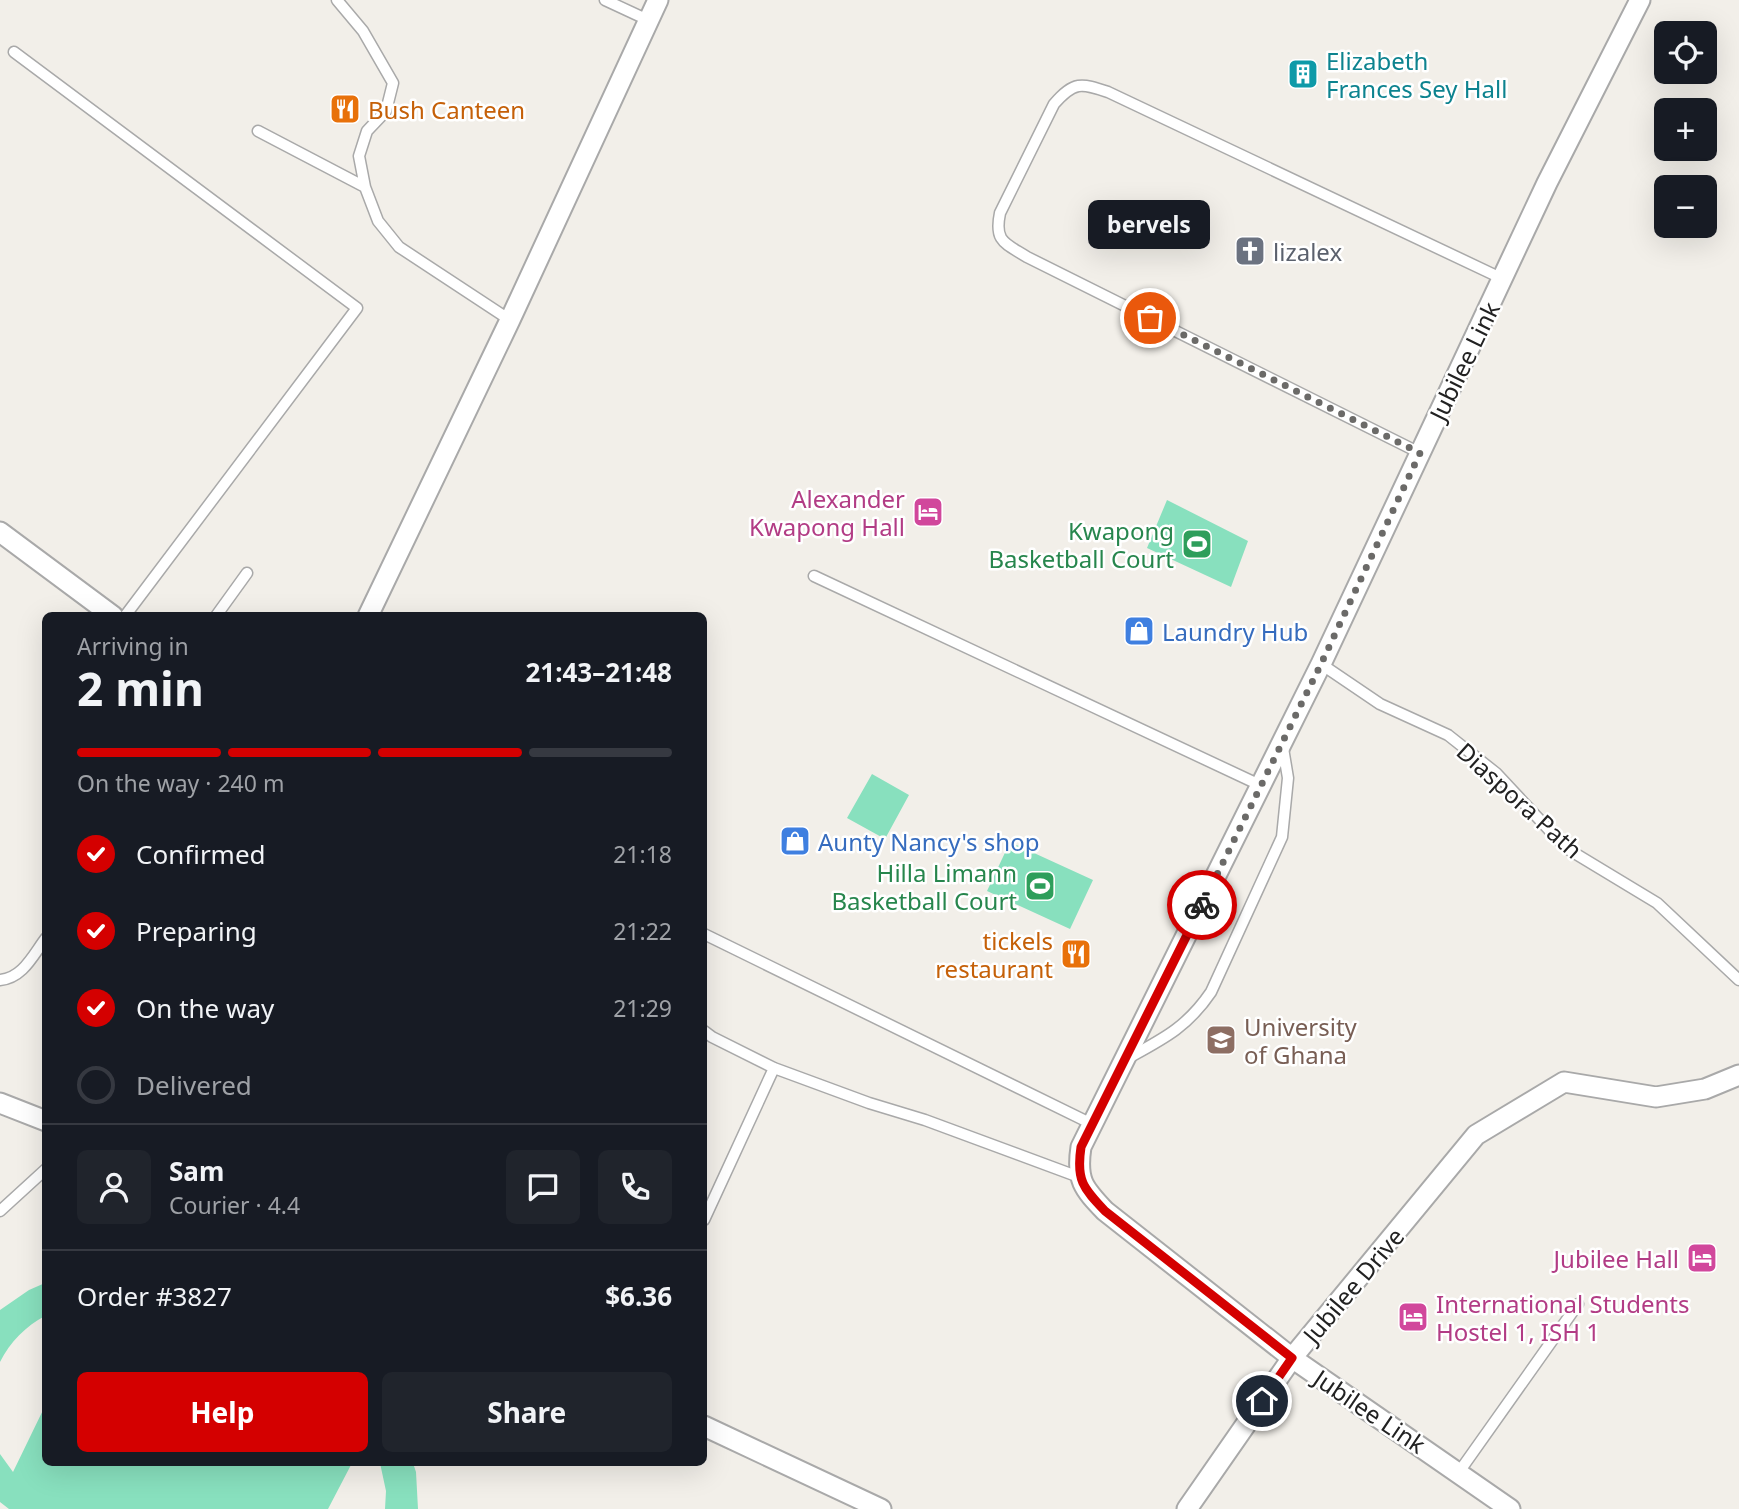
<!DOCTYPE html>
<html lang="en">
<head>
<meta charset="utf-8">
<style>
	body { margin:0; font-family:"Noto Sans",sans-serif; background:#20242c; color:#f1f3f6; height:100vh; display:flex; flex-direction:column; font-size:26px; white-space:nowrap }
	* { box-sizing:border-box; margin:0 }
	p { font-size:23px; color:#9ea1a6 }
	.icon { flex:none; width:38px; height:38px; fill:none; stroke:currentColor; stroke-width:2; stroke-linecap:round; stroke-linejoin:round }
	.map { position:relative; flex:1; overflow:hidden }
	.sheet { position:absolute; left:42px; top:612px; width:665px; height:854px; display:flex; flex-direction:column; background:#171b24; border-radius:10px; box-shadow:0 7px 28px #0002 }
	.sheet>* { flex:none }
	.controls { position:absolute; left:1654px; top:21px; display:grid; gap:14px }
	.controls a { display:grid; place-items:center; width:63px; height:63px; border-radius:10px; background:#171b24; box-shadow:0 7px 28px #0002; font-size:35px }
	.pin { position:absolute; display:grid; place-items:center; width:60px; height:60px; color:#fff; margin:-30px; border:4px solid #fff; border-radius:50%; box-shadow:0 2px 7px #0007 }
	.courier { position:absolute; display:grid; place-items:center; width:70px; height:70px; margin:-35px; border:5px solid #d40000; border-radius:50%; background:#fff; color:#222; box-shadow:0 2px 9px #0007 }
	.bubble { position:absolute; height:49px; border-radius:10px; background:#171b24; box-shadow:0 7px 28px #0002; font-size:23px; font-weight:700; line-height:49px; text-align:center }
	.headline em { font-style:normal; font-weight:700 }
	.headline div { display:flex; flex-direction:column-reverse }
	.headline { display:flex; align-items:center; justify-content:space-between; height:119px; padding:0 35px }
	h1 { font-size:46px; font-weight:700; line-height:52px }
	.bar { display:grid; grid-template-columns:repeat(4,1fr); gap:10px 7px; align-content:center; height:84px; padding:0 35px }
	.bar i { height:9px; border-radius:5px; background:#363941 }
	.bar .active { background:#d40000 }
	.bar p { grid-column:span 4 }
	.line { display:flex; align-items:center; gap:18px; padding:0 35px; border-top:2px solid #363941 }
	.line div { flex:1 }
	.round { display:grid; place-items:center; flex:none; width:74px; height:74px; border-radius:10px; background:#20242c }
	ol { padding:0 35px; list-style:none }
	li { display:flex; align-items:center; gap:21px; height:77px }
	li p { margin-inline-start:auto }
	li .icon { padding:7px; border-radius:50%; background:#d40000; color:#fff; stroke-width:4 }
	li:last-child { color:#9ea1a6 }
	li i { width:38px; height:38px; border:4px solid #363941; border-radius:50% }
	.action { display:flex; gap:14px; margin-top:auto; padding:14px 35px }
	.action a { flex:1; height:80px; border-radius:10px; background:#d40000; color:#fff; font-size:28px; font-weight:700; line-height:80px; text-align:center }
	.action a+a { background:#20242c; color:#f1f3f6 }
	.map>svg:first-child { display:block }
</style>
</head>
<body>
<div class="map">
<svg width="1739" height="1509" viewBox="0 0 1739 1509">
	<rect width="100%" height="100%" fill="#f2efe9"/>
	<!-- pitch -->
	<path fill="#88e0be" d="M1167,500L1248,541L1231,587L1147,548Z
		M872,774L909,795L885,839L847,818Z
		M1010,842L1093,880L1070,929L987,891Z
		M45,1283V1316C26,1326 10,1342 0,1362V1310L29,1290Z
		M45,1406L46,1463H352L328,1509H9L0,1502V1454L13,1472Z
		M380,1463H413L416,1472L418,1509H385L386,1491Z"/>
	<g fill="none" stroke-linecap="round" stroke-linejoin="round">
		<!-- lane casing -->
		<g stroke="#a9a9a9" stroke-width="13">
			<path id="lane" d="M337,0L363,31L393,83L386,111L367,131L359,156L365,187L378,221L399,247L510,320
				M605,0L648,20
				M14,52L357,308L125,616
				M258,131L365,187
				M1420,453L1027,257C1005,243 994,242 1000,213L1054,104C1074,81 1081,83 1108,92L1503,279
				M814,576L1262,786
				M216,616L247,573
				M1321,664L1380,704L1448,735L1496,773L1566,848L1657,903L1739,980
				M704,934L1092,1124
				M0,980C23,978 33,955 46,938
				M704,1031L712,1037L774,1068L869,1103L925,1120L1079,1177
				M1130,1057C1165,1038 1188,1026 1211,992L1282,837L1288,778L1283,748
				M0,1211L46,1169
				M704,1220L774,1068
				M1459,1472L1578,1304"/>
		</g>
		<!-- street casing -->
		<g stroke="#a9a9a9" stroke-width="23">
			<path id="street" d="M0,532L113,616
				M368,616L510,320L658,0
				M0,1103L46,1121
				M704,1426L881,1509
				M1187,1509L1292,1358L1476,1135L1564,1082L1656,1097L1705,1089L1739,1075
				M1510,1509L1292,1358L1105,1211C1083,1188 1076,1180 1081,1147L1321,664L1547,183L1640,0"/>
		</g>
		<!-- lane -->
		<use href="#lane" stroke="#fff" stroke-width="10"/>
		<!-- street -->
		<use href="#street" stroke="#fff" stroke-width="19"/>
	</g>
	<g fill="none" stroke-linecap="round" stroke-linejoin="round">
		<!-- done -->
		<path stroke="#6b6a68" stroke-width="7" stroke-dasharray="0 12.6" d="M1150,318L1420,453L1321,664L1202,905"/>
		<!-- route -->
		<path stroke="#d40000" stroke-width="9" d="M1202,905L1081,1147C1076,1180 1083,1188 1105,1211L1292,1358L1262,1401"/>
	</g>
	<!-- icons -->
	<defs>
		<g id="building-square" transform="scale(1.575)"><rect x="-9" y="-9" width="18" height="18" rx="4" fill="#0f9aa8" stroke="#fff"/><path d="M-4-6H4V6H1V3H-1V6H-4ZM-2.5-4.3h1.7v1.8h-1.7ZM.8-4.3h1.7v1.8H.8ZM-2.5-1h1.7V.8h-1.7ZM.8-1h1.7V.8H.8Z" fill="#fff"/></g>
		<g id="restaurant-square" transform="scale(1.575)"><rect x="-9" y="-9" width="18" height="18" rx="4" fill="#e8710a" stroke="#fff"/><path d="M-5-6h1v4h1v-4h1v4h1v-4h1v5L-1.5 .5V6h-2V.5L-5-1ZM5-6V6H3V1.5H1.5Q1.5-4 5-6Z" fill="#fff"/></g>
		<g id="church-square" transform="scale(1.575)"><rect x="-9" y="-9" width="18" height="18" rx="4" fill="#6b7280" stroke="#fff"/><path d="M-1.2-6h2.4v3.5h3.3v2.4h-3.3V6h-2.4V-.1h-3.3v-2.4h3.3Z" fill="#fff"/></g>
		<g id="hotel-square" transform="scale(1.575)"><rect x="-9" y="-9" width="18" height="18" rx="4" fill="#d1479c" stroke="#fff"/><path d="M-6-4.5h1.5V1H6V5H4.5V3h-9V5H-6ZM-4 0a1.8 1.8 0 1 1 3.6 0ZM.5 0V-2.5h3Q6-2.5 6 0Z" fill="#fff"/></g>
		<g id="stadium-square" transform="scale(1.575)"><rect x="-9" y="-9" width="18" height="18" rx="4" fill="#2e9e5b" stroke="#fff"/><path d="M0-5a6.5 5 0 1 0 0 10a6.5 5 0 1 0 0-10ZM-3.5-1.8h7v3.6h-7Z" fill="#fff"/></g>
		<g id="shop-square" transform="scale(1.575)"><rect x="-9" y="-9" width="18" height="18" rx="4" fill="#3f7fe0" stroke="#fff"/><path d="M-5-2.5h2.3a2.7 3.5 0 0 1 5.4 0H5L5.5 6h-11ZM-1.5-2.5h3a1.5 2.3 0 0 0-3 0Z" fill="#fff"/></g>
		<g id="university-square" transform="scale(1.575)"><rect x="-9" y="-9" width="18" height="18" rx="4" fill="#8d6e63" stroke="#fff"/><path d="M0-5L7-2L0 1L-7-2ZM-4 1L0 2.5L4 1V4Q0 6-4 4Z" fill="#fff"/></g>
	</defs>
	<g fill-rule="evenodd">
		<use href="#building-square" x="1303" y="74"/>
		<use href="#restaurant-square" x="345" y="109"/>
		<use href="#church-square" x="1250" y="251"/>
		<use href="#hotel-square" x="928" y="512"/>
		<use href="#stadium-square" x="1197" y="544"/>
		<use href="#shop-square" x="1139" y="631"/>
		<use href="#shop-square" x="795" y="841"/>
		<use href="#stadium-square" x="1040" y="886"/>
		<use href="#restaurant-square" x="1076" y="954"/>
		<use href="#university-square" x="1221" y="1040"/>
		<use href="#hotel-square" x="1702" y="1258"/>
		<use href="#hotel-square" x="1413" y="1317"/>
	</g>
	<g text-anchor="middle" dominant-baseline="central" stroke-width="5" stroke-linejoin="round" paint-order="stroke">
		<!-- culture labels -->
		<g font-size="24" fill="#0d838f" stroke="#fff" text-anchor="start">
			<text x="1326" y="60">Elizabeth<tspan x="1326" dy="28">Frances Sey Hall</tspan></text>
		</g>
		<!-- food labels -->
		<g font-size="24" fill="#c56008" stroke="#fff" text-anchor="start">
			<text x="368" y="109">Bush Canteen</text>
			<text x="1053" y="940" text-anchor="end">tickels<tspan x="1053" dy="28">restaurant</tspan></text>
		</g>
		<!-- worship labels -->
		<g font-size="24" fill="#5b616d" stroke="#fff" text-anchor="start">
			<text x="1273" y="251">lizalex</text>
		</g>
		<!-- street labels -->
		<g font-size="24" fill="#222" stroke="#fff">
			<text transform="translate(1464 361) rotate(-64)">Jubilee Link</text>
			<text transform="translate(1520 800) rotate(42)">Diaspora Path</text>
			<text transform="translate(1353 1285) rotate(-50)">Jubilee Drive</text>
			<text transform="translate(1370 1411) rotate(34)">Jubilee Link</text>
		</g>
		<!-- hotel labels -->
		<g font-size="24" fill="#b23c85" stroke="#fff" text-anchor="end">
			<text x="905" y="498">Alexander<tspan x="905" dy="28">Kwapong Hall</tspan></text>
			<text x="1679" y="1258">Jubilee Hall</text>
			<text x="1436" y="1303" text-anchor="start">International Students<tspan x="1436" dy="28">Hostel 1, ISH 1</tspan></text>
		</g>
		<!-- leisure labels -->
		<g font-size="24" fill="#27864d" stroke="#fff" text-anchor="end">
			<text x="1174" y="530">Kwapong<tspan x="1174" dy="28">Basketball Court</tspan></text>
			<text x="1017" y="872">Hilla Limann<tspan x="1017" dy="28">Basketball Court</tspan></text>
		</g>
		<!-- shop labels -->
		<g font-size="24" fill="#366cbe" stroke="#fff" text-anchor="start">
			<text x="1162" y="631">Laundry Hub</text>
			<text x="818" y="841">Aunty Nancy's shop</text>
		</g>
		<!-- education labels -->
		<g font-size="24" fill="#785e54" stroke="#fff" text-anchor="start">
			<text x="1244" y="1026">University<tspan x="1244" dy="28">of Ghana</tspan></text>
		</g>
	</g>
</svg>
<div class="controls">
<a><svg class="icon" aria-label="locate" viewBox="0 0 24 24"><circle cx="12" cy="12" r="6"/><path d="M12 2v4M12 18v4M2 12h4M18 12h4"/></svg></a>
<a>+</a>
<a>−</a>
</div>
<div class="pin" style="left:1150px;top:318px;background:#ea580c"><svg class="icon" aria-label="bag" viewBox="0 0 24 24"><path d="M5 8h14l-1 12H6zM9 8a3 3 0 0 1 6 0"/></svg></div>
<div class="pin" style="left:1262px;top:1401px;background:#1f2937"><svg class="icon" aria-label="home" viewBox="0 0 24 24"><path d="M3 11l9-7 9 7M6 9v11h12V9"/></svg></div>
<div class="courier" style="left:1202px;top:905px"><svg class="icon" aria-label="bike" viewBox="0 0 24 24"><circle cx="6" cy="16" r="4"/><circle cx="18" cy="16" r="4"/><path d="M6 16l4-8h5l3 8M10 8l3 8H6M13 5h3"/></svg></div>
<div class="bubble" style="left:1088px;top:200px;width:122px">bervels</div>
<section class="sheet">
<div class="headline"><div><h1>2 min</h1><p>Arriving in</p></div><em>21:43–21:48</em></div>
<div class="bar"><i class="active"></i><i class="active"></i><i class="active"></i><i></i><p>On the way · 240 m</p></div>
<ol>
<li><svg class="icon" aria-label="check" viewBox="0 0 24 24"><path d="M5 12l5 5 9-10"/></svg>Confirmed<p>21:18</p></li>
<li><svg class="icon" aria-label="check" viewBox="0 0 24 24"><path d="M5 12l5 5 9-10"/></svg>Preparing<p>21:22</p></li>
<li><svg class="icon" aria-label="check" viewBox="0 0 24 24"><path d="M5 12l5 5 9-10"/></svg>On the way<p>21:29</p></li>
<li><i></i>Delivered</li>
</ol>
<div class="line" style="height:126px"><a class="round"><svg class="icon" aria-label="person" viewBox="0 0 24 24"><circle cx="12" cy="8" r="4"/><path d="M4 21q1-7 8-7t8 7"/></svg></a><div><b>Sam</b><p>Courier · 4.4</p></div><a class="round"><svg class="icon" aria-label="chat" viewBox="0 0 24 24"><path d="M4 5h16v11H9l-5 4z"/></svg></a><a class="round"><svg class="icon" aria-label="phone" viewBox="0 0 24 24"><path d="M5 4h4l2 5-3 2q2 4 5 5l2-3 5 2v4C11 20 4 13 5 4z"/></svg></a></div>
<div class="line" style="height:91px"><div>Order #3827</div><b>$6.36</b></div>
<div class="action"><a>Help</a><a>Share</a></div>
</section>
</div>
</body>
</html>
